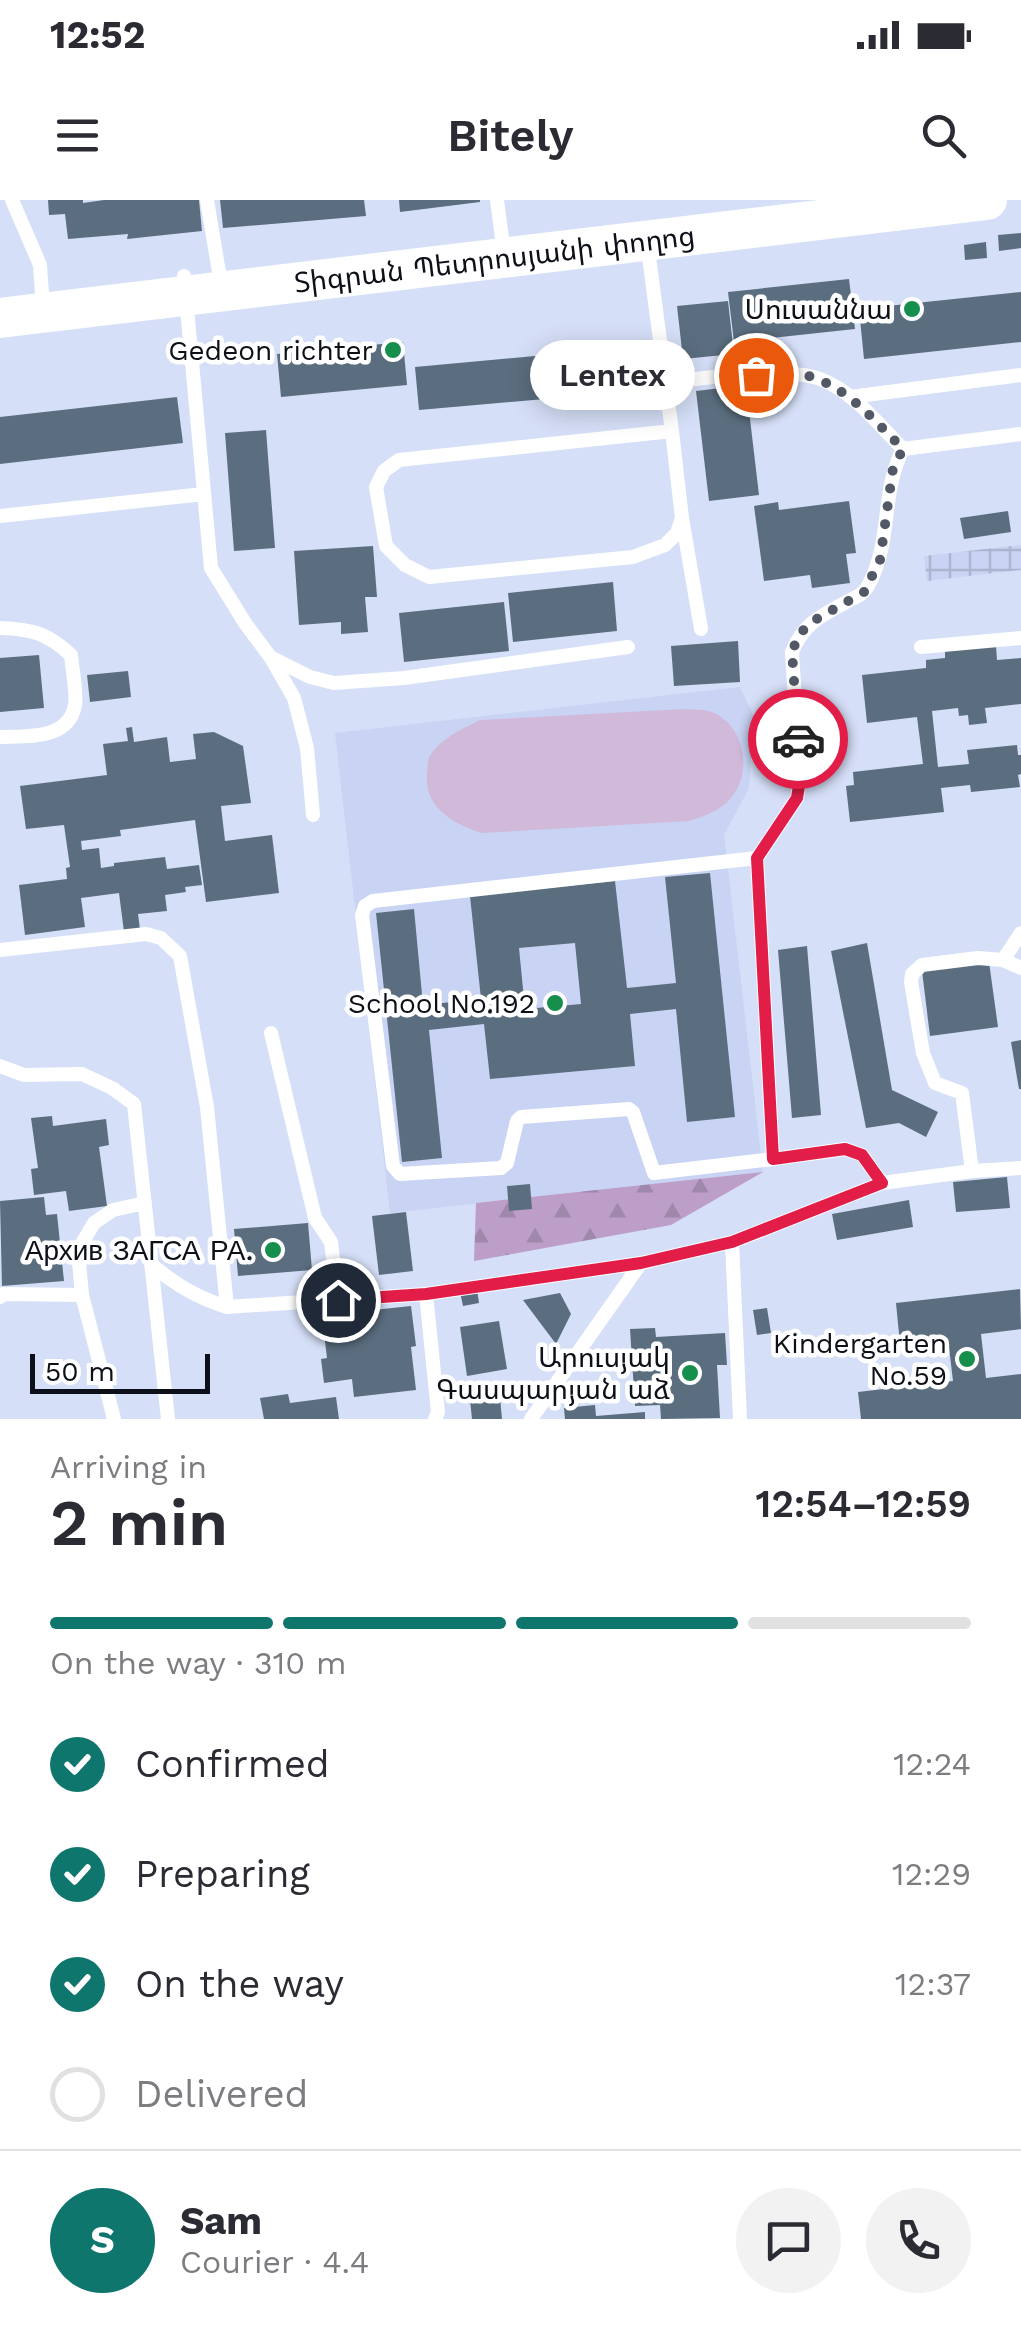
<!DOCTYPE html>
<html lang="en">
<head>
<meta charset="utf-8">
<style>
	body { margin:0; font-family:"Work Sans","Noto Sans Armenian",sans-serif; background:#f2f2f3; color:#2b2b33; height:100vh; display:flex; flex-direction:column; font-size:38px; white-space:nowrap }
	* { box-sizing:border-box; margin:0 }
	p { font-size:32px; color:#7c7c81 }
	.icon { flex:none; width:55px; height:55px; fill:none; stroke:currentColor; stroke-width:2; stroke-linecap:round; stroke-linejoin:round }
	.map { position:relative; height:1219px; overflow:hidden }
	.details { display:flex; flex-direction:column; background:#fff; flex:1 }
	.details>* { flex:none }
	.scale { position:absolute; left:30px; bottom:25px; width:180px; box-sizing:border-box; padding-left:10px; border:5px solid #0d1018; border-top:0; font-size:28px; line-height:35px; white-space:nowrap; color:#0d1018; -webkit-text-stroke:8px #fff; paint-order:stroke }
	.pin { position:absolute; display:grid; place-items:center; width:85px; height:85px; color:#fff; margin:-42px; border:5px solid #fff; border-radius:50%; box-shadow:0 2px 10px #0007 }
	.courier { position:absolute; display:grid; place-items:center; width:100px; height:100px; margin:-50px; border:8px solid #e11d48; border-radius:50%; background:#fff; color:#222; box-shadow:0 2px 12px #0007 }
	.bubble { position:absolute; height:70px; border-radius:35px; background:#fff; box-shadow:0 5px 25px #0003; font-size:32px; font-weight:600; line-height:70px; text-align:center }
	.head em { font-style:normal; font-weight:600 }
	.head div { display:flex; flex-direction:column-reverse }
	.head { display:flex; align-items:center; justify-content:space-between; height:170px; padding:0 50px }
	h1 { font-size:65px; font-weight:600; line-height:75px }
	.bar { display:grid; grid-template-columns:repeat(4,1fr); gap:15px 10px; align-content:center; height:120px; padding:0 50px }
	.bar i { height:12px; border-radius:8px; background:#e1e1e2 }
	.bar .selected { background:#0f766e }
	.bar p { grid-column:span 4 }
	.line { display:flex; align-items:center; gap:25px; padding:0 50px; border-top:2px solid #e1e1e2 }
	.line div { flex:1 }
	.round { display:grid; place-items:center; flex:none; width:105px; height:105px; border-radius:52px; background:#f2f2f3 }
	ol { padding:0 50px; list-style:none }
	li { display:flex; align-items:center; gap:30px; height:110px }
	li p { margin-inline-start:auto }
	li .icon { padding:10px; border-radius:50%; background:#0f766e; color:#fff; stroke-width:4 }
	li:last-child { color:#7c7c81 }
	li i { width:55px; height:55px; border:5px solid #e1e1e2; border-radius:50% }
	.status { display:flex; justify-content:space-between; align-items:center; height:70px; padding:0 50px; background:#fff; direction:ltr }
	.status svg { height:28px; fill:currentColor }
	header { display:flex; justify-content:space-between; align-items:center; height:130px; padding:0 50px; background:#fff; font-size:45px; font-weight:600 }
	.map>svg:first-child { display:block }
</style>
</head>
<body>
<div class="status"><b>12:52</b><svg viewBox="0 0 49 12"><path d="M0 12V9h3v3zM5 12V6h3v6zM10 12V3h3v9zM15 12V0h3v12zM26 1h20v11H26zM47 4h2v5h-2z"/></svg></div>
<header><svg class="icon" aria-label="menu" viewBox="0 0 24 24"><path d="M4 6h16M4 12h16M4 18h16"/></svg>Bitely<svg class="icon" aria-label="search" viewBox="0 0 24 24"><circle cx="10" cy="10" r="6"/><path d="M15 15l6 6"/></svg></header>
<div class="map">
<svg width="1021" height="1219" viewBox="0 0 1021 1219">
	<defs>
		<pattern id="industrial-grid" width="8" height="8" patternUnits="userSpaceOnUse" patternTransform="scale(2.5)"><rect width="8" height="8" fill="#c9d4f4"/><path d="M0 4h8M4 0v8" fill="none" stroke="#abb5d0"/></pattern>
		<pattern id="forest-firs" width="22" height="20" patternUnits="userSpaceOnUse" patternTransform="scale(2.5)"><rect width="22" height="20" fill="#bc9ec9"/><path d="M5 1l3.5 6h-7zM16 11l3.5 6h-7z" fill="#a087ac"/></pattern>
	</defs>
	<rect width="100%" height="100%" fill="#d5dff7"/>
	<!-- built -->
	<path fill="#c9d4f4" d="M740,487L754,517L749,588L724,635L763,972L390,1013L335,533Z"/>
	<!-- industrial -->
	<path fill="url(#industrial-grid)" d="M1021,345V370L927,381L924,356Z"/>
	<!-- forest -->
	<path fill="url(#forest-firs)" d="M763,972L671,1025L474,1061L476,1003Z"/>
	<!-- garden -->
	<path fill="#d0b9d9" d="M684,509C691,510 702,509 709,511C744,522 754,571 731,598C720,611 705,616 689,621L482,633C454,624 424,608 427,574C428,569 427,563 429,558C437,540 464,528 480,520Z"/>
	<!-- building -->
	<path fill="#5b6e7f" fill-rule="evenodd" d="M48,0H83V3L104,0H199L202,31L127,39L128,34L68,39L65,14L49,15Z
		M220,0H364L366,16L223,28Z
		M399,0H480V2L400,12Z
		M1021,33V48L999,51L998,35Z
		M986,42L987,58L965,60L964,45Z
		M849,79L855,129L734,142L728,92Z
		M1021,92V142L864,159L859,109Z
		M728,101L734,154L683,159L677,106Z
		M403,142L407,185L281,197L277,154Z
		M642,146L646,190L419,210L415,167Z
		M746,185L759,295L709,301L696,191Z
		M177,197L183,243L0,264V217Z
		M266,230L275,348L234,351L225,233Z
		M849,301L856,353L846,354L850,383L812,388L810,375L764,381L754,306L778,302L779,310Z
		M1008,311L1011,332L964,339L960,318Z
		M373,346L377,397H365L368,432L341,434V422L299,425L294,351Z
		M613,382L617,431L513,442L508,393Z
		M504,402L509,451L404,462L399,413Z
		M738,441L740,482L674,486L671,446Z
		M996,446L997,460L1021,458V504L985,508L987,523L969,525L968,515L959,516L958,508L932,511L938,567L969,564L967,550L1017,545L1018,555H1021V574L1018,575L1020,587L971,592L970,585L941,588L944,612L850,622L846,586L854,585L853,572L923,564L917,517L867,523L862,475L926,468V460L945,458V451Z
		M39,455L44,508L0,512V458Z
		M128,471L131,497L90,502L87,475Z
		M132,527L134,542L167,537L170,562L196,559L193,534L214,532L243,546L251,603L221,606L225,641L272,635L279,693L206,702L195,620L120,630L121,636L81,641L82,650L99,648L101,668L114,666V663L165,657L167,669L199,665L202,685L185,687L186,692L165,695L167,711L138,714L140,729L124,732L119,693L81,698L85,727L25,735L19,685L67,679L66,668L70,667L64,625L26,629L20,586L107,575L103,544L128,541L126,528Z
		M710,673L735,917L687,922L676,809L630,814L635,866L490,879L484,824L429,830L442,958L402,962L376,713L414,709L423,805L481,799L470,696L615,681L627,788L676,783L665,677ZM575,743L581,804L525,809L519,748Z
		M867,743L892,890L938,912L926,937L899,923L866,928L831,751Z
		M807,746L821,915L792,918L778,750Z
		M989,762L998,827L930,836L922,771Z
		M1021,840V889H1019L1011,842Z
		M52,916L53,926L106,919L109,945L99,947L107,1006L69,1011L66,991L34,995L31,969L38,968L31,918Z
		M1007,977L1010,1008L956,1012L953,982Z
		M530,984L532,1009L509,1011L507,986Z
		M44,997L46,1015L57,1014L64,1081L2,1086L0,1001Z
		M909,1000L913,1027L837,1040L832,1014Z
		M406,1012L413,1071L379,1075L372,1016Z
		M308,1023L312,1070L238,1076L234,1029Z
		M477,1089L479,1103L463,1106L460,1092Z
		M1020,1089L1021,1129L981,1134L986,1178L1021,1174V1219H861L858,1192L953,1181L948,1139L900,1144L896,1103Z
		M560,1093L571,1114L556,1144L523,1100Z
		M344,1105L345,1113L411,1106L416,1146L411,1147L416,1190L354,1197L352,1179L324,1183L321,1159L327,1158L321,1108Z
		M767,1108L771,1133L757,1135L753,1110Z
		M499,1121L507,1169L467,1176L460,1127Z
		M655,1128L656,1137L725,1133L727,1165H717L720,1218L661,1219L660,1205L635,1206L630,1129Z
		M288,1194L290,1203L336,1197L339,1219H264L260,1198Z
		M500,1197L502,1219H472L470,1200Z
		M595,1205L596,1216L645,1212V1219H565L564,1208Z"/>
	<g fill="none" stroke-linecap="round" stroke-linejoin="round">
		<!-- service -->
		<path stroke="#fff" stroke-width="14" d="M12,0L40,65L43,108
			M207,0L219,72
			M497,0L502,38
			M647,42L672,231
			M184,76L211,368L245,423L271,458L294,498L307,548L313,615
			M665,182C706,179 783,165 820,179C853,191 879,225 903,249
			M850,197L1021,175
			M903,249L1021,234
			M0,316L204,294
			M682,318L677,333L665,345L633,357L429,377L405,365L386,346L376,287L384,271L399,260L672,231L682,318L701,429
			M0,428C32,429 47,433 71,455C72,470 77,490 75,505C69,540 27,536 0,537
			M921,447L1021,438
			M272,458L310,477L334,483L404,478L628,447
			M757,658L373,701L365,706L362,715L393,966L400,974L501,968L507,963L517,921L521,917L629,909L633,912L654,973L773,959L757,658L797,598L800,580L792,452C804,422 823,415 850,400C858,396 863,394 868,386C893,340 880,294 903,249
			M0,750L146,734L161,738L180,756L207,907L227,1107
			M1003,760L1021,733
			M271,833L315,1018L331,1042L338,1100
			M0,866L24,875L82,874L112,888L134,904L168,1219
			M773,959L845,949L862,955L882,983
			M972,971L962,893L935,883L923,853L911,782L912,774L922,765L978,758L1003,760L1021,768
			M732,1042L740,1219
			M152,1065C176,1085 198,1098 227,1107L426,1094
			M0,1097L3,1094L82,1095
			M114,1219L82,1095L78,1050L94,1023L113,1010L145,1003
			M435,1219L438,1212L426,1094L641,1063L732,1042L882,983L972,971L1021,968
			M531,1219L641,1063"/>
		<!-- secondary -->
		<path stroke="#fff" stroke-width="40" id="s1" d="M0,118L987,0"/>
	</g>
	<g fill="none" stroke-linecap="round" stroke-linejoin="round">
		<!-- done -->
		<path stroke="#535866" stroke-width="10" stroke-dasharray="0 18" d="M756,175C766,174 777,172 787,172C838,176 869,215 903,249L893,268L880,360L864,392L815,420L799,434L792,452L798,539"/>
		<!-- route -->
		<path stroke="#e11d48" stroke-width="12" d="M338,1100L426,1094L641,1063L732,1042L882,983L862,955L845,949L773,959L757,658L797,598L800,580L798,539"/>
	</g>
	<!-- markers -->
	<g fill="#158f4b" stroke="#fff" stroke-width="4">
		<circle cx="912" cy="109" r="10"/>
		<circle cx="393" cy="150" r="10"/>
		<circle cx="555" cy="803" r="10"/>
		<circle cx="273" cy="1050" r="10"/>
		<circle cx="967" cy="1159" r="10"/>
		<circle cx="690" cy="1173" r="10"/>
	</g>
	<g text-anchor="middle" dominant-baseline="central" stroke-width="9" stroke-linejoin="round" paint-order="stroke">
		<!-- street labels -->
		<g font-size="28" fill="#0d1018" stroke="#fff">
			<text stroke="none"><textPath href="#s1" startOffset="498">Տիգրան Պետրոսյանի փողոց</textPath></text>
		</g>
		<!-- poi labels -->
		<g font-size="28" fill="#0d1018" stroke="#fff" text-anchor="end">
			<text x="892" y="109">Սուսաննա</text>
			<text x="373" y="150">Gedeon richter</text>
			<text x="535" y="803">School No.192</text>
			<text x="253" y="1050">Архив ЗАГСА РА.</text>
			<text x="947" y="1143">Kindergarten<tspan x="947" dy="32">No.59</tspan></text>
			<text x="670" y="1157">Արուսյակ<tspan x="670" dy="32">Գասպարյան աձ</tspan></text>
		</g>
	</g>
</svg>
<div class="scale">50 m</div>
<div class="pin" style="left:756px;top:175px;background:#ea580c"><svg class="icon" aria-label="bag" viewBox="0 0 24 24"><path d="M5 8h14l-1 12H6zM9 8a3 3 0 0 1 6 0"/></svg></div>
<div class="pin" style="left:338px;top:1100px;background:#1f2937"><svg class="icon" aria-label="home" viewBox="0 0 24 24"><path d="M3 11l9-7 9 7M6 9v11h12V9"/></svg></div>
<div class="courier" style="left:798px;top:539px"><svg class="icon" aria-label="car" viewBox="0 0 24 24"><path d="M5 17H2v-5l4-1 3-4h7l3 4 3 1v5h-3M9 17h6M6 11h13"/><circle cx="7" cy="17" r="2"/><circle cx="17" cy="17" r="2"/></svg></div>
<div class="bubble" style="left:530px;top:140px;width:165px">Lentex</div>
</div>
<section class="details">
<div class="head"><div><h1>2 min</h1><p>Arriving in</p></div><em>12:54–12:59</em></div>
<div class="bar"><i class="selected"></i><i class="selected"></i><i class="selected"></i><i></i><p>On the way · 310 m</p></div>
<ol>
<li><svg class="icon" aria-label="check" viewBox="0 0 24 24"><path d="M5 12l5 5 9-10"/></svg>Confirmed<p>12:24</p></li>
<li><svg class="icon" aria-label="check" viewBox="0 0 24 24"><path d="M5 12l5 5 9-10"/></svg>Preparing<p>12:29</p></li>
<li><svg class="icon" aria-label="check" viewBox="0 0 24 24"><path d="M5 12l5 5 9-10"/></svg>On the way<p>12:37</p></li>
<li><i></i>Delivered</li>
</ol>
<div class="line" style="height:180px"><b class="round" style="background:#0f766e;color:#fff">S</b><div><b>Sam</b><p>Courier · 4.4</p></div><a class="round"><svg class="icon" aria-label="chat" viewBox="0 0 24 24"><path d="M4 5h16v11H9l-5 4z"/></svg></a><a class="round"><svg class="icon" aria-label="phone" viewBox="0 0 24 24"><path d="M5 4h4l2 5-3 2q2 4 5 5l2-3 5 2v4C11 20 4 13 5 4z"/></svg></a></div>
</section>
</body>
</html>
